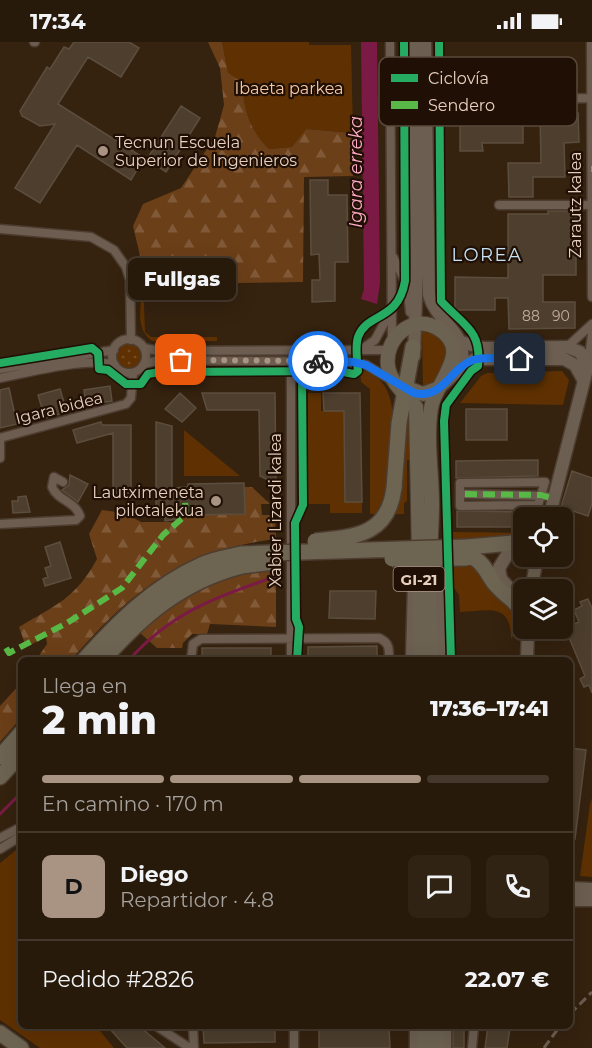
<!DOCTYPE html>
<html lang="es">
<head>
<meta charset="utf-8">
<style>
	body { margin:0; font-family:Montserrat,sans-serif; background:#302314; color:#f1f3f6; height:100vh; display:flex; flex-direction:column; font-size:22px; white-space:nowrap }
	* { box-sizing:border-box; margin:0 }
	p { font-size:20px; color:#a5a19d }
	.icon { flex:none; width:33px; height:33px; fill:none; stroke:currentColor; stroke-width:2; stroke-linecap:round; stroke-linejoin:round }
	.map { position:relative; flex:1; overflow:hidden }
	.side { position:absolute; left:18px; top:615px; width:555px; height:372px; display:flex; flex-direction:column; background:#281a0b; border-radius:9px; box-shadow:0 6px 24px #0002,0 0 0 2px #44382c }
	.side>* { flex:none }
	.fabs { position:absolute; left:513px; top:465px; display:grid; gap:12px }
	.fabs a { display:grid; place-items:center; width:60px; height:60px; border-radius:9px; background:#281a0b; box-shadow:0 6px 24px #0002,0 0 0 2px #44382c; font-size:30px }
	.pin { position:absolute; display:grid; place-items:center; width:51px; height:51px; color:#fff; margin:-26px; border-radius:12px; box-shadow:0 3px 9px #0006 }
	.courier { position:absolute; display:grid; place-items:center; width:60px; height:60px; margin:-30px; border:4px solid #1a73e8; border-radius:50%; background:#fff; color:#222; box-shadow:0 2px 8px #0007 }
	.bubble { position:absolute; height:42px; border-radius:9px; background:#281a0b; box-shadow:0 6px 24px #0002,0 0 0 2px #44382c; font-size:20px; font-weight:800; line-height:42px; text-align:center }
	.overview em { font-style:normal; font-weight:800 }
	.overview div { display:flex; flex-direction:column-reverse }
	.overview { display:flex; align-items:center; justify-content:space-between; height:102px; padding:0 24px }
	h1 { font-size:39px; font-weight:800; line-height:45px }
	.bar { display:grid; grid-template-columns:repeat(4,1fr); gap:9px 6px; align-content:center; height:72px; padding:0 24px }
	.bar i { height:8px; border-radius:4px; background:#44382c }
	.bar .active { background:#a99382 }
	.bar p { grid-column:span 4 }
	.line { display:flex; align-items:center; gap:15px; padding:0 24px; border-top:2px solid #44382c }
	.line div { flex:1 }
	.round { display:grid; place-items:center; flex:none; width:63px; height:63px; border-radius:9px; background:#302314 }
	.status { display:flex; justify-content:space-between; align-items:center; height:42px; padding:0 30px; background:#281a0b; direction:ltr }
	.status svg { height:16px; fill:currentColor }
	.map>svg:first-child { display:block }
</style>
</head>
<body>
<div class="status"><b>17:34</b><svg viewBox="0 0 49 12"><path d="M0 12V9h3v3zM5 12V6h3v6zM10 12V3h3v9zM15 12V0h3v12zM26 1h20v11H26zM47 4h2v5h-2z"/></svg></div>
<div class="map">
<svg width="592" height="1006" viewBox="0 0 592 1006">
	<defs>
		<pattern id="forest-firs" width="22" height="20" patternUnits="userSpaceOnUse" patternTransform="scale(1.5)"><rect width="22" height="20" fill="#6b3f18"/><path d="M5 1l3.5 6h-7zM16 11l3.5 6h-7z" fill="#805a38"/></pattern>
		<pattern id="garden-dots" width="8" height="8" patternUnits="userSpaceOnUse" patternTransform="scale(1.5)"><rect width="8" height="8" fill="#5f3102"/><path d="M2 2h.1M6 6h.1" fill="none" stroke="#764e25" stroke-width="1.8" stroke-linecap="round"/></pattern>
	</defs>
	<rect width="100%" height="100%" fill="#35220f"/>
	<!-- green -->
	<path fill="#5f3102" d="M222,0H309V3H351L353,91L306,87L292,105L269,107C250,89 243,66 242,40L228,32Z
		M143,236L145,290L151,295H217V299H152C132,284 144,261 141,239Z
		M422,287C437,290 446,300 447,315L429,348L423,349Z
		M360,328C391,335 393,362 394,390L407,365L409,368L410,418H407V459L404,461V472H370V347L361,340Z
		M562,329L569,338L563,363L460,361L481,334L487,331Z
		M308,351H321V369H344L345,459L362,460V471H330V462H308Z
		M184,388L240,434H184Z
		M453,490L523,491V494L493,496L468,523L476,524L515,568L514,592L511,597C511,560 488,569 460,570L459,553L454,546Z
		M592,756V835L580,834L590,762Z
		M21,804V984H96L114,1006H40L0,978V821Z"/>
	<!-- forest -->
	<path fill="url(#forest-firs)" d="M208,0H222L228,31L242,40C243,66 250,89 269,107L292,105L306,87L353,91V134L304,135L303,240L157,242L141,218L133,184L143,162L181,146L215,95L224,63L220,26Z
		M244,445H252L270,462H261L262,473H275L276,497C182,508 132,548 71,618H36L47,602L46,595L26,605L19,585C56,563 76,556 97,517L89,492L102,468L124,471L141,480H173L188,473L244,472Z
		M276,526V585L210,582L207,592H192L183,601L182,606H157L140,591L177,559L222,536Z
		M21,641V676L0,700V664Z"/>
	<!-- garden -->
	<path fill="url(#garden-dots)" d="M117 314a12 12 0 1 1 24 0a12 12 0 1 1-24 0Z"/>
	<!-- water -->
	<path fill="#7b1b45" d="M361,0H377L380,241L377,262L361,257L364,247Z"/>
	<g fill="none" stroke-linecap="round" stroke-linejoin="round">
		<!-- stream -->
		<path stroke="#7b1b45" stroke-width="3" d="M129,618C173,569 217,555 277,534
			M0,772L21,751"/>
	</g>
	<!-- building -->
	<path fill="#4d3e2d" stroke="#5c4e3e" stroke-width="1.5" d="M74,0H129L139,6L121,35L88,15L58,62L144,116L131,138L77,103L40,161L15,146L55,82L40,84L22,74L20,69L47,25L50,27L64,5L69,7Z
		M181,64L200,76L166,130L147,117Z
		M523,71V101H482L483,109H460V72Z
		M578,71L579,100L564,101L565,135H533V155H509L508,121H541L540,72Z
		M310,138H328V153H347L348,220H335V259L312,260V238H320L319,212L311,213Z
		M548,169H576V233H543V260H575V286L509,287L508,256H495V268H455V235L508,236V172H548Z
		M110,344L112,359L86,363L84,348Z
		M9,346L17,382L0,386V348Z
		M60,347L67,370L45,376L38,353Z
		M180,351L196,366L182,380L165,367Z
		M202,351H275L276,442L260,434L259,368H207Z
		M323,351H360L362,460H345L344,369H324Z
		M466,367H507V398H466Z
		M101,380L102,383H131V451H113V391L77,401L73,388Z
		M156,380L172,384V446L188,445V442L244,441L245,472L183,473L178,477L165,479V468H156Z
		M538,418V434L456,436V419Z
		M572,429L592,436V462L588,474L561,465Z
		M70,433L88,442L78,460L62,448L69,443Z
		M26,454L30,470L13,471L12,459H18V455Z
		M457,469L525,470V476L524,485H457Z
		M60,500L71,536L45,544L43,537L48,535L45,526L51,524L45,505Z
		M330,549H376L375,577L329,576Z
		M588,557L592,566V651L589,643L584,645L580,637L585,634L568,593L564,595L561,587L579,580L574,568L582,564L580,560Z
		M377,604V618H308V605Z
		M202,606H271V618H202Z
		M570,706L586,708L575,797L570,796Z
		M114,984H139L165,1006H127L110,987Z
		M203,984H275V1000L204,1001Z
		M319,984H389L390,1006H319Z
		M453,984H464V1006H453Z
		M488,984L510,986L507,1006H485Z"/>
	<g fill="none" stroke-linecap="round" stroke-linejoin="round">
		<!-- street casing -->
		<g stroke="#4d3d31" stroke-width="11">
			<path id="street" d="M34,0H35
				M390,0L392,299
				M591,0L592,255
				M519,57L591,56
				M499,163H591
				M0,187L91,195L114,208L126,225L130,238L131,298
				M393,215L407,243L410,270
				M112 314a17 17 0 1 1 34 0a17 17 0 1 1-34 0Z
				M567,305L592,282
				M144,306L159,309L389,308
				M362,307L375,298L388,274
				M291,319V618
				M144,322L160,318L353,320L366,323L393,339
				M588,323L592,292
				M0,327L114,308
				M0,336C28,331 89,314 115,323
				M0,396L126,362L131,356L133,331
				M0,398V416
				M545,440L538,463L460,464V441Z
				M465,452L546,454
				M0,482L76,478L80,474C75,459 58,459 52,445L54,435L63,440
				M191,618L193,602L201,597L379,596C390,601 389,607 389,618
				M0,796L21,785
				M0,807L21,794
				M156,984L190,1006
				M193,984L194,1006
				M294,984V1006
				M472,1006L474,984"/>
		</g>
		<!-- secondary casing -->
		<g stroke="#4d3d31" stroke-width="15">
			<path id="secondary" d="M425,0L429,253C438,284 469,287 461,326L439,346
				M461,300L483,306L567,305L580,310L588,323L549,476
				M414,314L417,223L414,0
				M461,326L475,317H564L575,323L584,339
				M435,508L442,618
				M528,514L535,527L531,548
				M521,559L501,537L499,526L507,513L517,510L524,512
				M412,618L414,543
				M527,618L528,586
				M570,846L592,847
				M570,858H592
				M416,984V1006
				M445,984V1006"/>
		</g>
		<!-- primary casing -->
		<g stroke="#4d3d31" stroke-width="16">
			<path id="primary" d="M402,344L423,352L439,346
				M421,618L416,365C406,353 390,340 388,324C384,298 411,271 437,286C475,308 435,340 431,366C426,397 432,432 432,462C432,485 430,508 429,531C428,560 431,589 432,618
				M423,984L424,1006
				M437,984V1006"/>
		</g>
		<!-- highway casing -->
		<g stroke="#4d3d31" stroke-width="18">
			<path id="highway" d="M394,446L399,381L413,305
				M467,505L524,500
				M474,516C486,523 487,533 496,543C506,555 515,557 524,572
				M84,618C118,580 154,544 201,523C213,517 228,515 241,512
				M103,618C143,573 183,539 242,524
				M0,715L21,691
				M0,735L21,712
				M0,991L21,1006"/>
		</g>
		<!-- street -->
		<use href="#street" stroke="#6c5d50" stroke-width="8"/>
		<!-- secondary -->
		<use href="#secondary" stroke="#6c5f51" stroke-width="12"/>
		<!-- primary -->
		<use href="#primary" stroke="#6c6252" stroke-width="14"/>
		<!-- highway -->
		<use href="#highway" stroke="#6d6452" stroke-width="15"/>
		<!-- rail -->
		<path stroke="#6d5e52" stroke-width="3" stroke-dasharray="9 4.5" stroke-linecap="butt" d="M570,972L592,950
			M544,1006L560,984"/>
		<!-- highway-bridge casing -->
		<g stroke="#4d3d31" stroke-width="18" stroke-linecap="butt">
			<path id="highway-bridge" d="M315,499C354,495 388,494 394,446
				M241,512L467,505
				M392,517L467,516
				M242,524L275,520"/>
		</g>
		<!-- highway-bridge -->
		<use href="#highway-bridge" stroke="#6d6452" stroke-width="15"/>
		<!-- quiet -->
		<path stroke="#58b947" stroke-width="6" stroke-dasharray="12 6" stroke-linecap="butt" d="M591,127H592
			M465,452L541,453L554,457
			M6,606L9,611L67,581L122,546L163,493L186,473L185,459"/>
		<!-- cycleway casing -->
		<g stroke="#1f0f04" stroke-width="11">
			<path id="cycleway" d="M439,0L441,259C463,283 482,288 478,324L471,329L446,363L444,379L451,618
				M0,321L92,306L98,311L99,327L108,328L126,342H141L148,332L160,330L338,329L354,332L358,329C357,319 355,305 358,295C367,270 398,280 405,239L404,0
				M297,618L299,585L296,577L295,481L303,463L302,330"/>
		</g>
		<!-- cycleway -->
		<use href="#cycleway" stroke="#26ab63" stroke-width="8"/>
	</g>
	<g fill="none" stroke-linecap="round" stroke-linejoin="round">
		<!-- done -->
		<path stroke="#a99382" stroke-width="6" stroke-dasharray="0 10.8" d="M181,318L318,319"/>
		<!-- route -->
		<path stroke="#1a73e8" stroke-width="8" d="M318,319L353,320L366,323L414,351C443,358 450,326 473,318C487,314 506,317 520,317"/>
	</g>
	<!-- markers -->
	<g fill="#a99382" stroke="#1f0f04" stroke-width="2">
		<circle cx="103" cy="109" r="6"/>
		<circle cx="216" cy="459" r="6"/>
	</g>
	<g text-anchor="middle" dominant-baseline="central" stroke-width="4.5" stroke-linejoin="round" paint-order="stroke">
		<!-- number labels -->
		<g font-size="14" fill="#c1ac9b">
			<text x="531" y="274">88</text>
			<text x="561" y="274">90</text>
		</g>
		<!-- shield labels -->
		<rect fill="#1f0f04" stroke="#ac9688" stroke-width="1.5" x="393.5" y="525" width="51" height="24" rx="4.5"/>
		<g font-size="15" font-weight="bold" fill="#e8d0c0">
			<text x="419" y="537">GI-21</text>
		</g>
		<!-- park labels -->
		<g font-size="16" fill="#f8c9a7" stroke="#1f0f04">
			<text x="289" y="46">Ibaeta parkea</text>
		</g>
		<!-- poi labels -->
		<g font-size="16" fill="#e8d0c0" stroke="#1f0f04" text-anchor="start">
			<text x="115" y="100">Tecnun Escuela<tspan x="115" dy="18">Superior de Ingenieros</tspan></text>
			<text x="204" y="450" text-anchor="end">Lautximeneta<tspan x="204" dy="18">pilotalekua</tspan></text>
		</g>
		<!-- street labels -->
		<g font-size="16" fill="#e8d0c0" stroke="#1f0f04">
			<text transform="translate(575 163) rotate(-90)">Zarautz kalea</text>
			<text transform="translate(59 366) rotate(-14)">Igara bidea</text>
			<text transform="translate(275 468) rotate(-90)">Xabier Lizardi kalea</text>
		</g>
		<!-- water labels -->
		<g font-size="18" font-style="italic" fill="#feaac6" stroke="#1f0f04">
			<text transform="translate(356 130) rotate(-90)">Igara erreka</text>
		</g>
		<!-- neighbourhood labels -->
		<g font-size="18" letter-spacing="1.5" fill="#c6e2f5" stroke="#1f0f04">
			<text x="487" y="213">LOREA</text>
		</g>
	</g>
	<!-- legend -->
	<rect x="379" y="15" width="198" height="69" rx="9" fill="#1f0f04" stroke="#5b493c" stroke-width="1.5"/>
	<rect x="391" y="32" width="27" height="8" fill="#26ab63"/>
	<rect x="391" y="59" width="27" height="8" fill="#58b947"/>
	<g font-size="16" fill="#e8d0c0">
		<text x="428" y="42">Ciclovía</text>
		<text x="428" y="69">Sendero</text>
	</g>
</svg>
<div class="fabs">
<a><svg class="icon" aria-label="locate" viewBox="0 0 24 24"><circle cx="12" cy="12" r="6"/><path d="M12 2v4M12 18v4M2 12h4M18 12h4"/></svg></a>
<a><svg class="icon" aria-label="layers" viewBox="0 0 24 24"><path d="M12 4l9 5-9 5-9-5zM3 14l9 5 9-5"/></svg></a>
</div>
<div class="pin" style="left:181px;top:318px;background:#ea580c"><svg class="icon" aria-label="bag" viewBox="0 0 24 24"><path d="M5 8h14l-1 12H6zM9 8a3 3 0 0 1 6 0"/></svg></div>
<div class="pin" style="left:520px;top:317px;background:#1f2937"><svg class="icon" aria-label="home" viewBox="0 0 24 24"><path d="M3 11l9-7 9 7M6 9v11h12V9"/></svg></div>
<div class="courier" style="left:318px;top:319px"><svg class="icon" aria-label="bike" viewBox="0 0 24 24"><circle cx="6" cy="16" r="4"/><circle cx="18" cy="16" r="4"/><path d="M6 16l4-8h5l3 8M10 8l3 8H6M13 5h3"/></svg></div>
<div class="bubble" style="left:128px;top:216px;width:108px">Fullgas</div>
<section class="side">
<div class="overview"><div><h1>2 min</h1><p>Llega en</p></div><em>17:36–17:41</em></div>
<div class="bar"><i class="active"></i><i class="active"></i><i class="active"></i><i></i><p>En camino · 170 m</p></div>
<div class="line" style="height:108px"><b class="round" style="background:#a99382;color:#111">D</b><div><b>Diego</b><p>Repartidor · 4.8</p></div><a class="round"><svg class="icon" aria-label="chat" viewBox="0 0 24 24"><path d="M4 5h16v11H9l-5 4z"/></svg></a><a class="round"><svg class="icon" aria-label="phone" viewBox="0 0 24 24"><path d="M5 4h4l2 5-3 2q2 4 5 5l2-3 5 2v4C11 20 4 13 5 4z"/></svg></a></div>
<div class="line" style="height:78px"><div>Pedido #2826</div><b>22.07 €</b></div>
</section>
</div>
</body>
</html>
